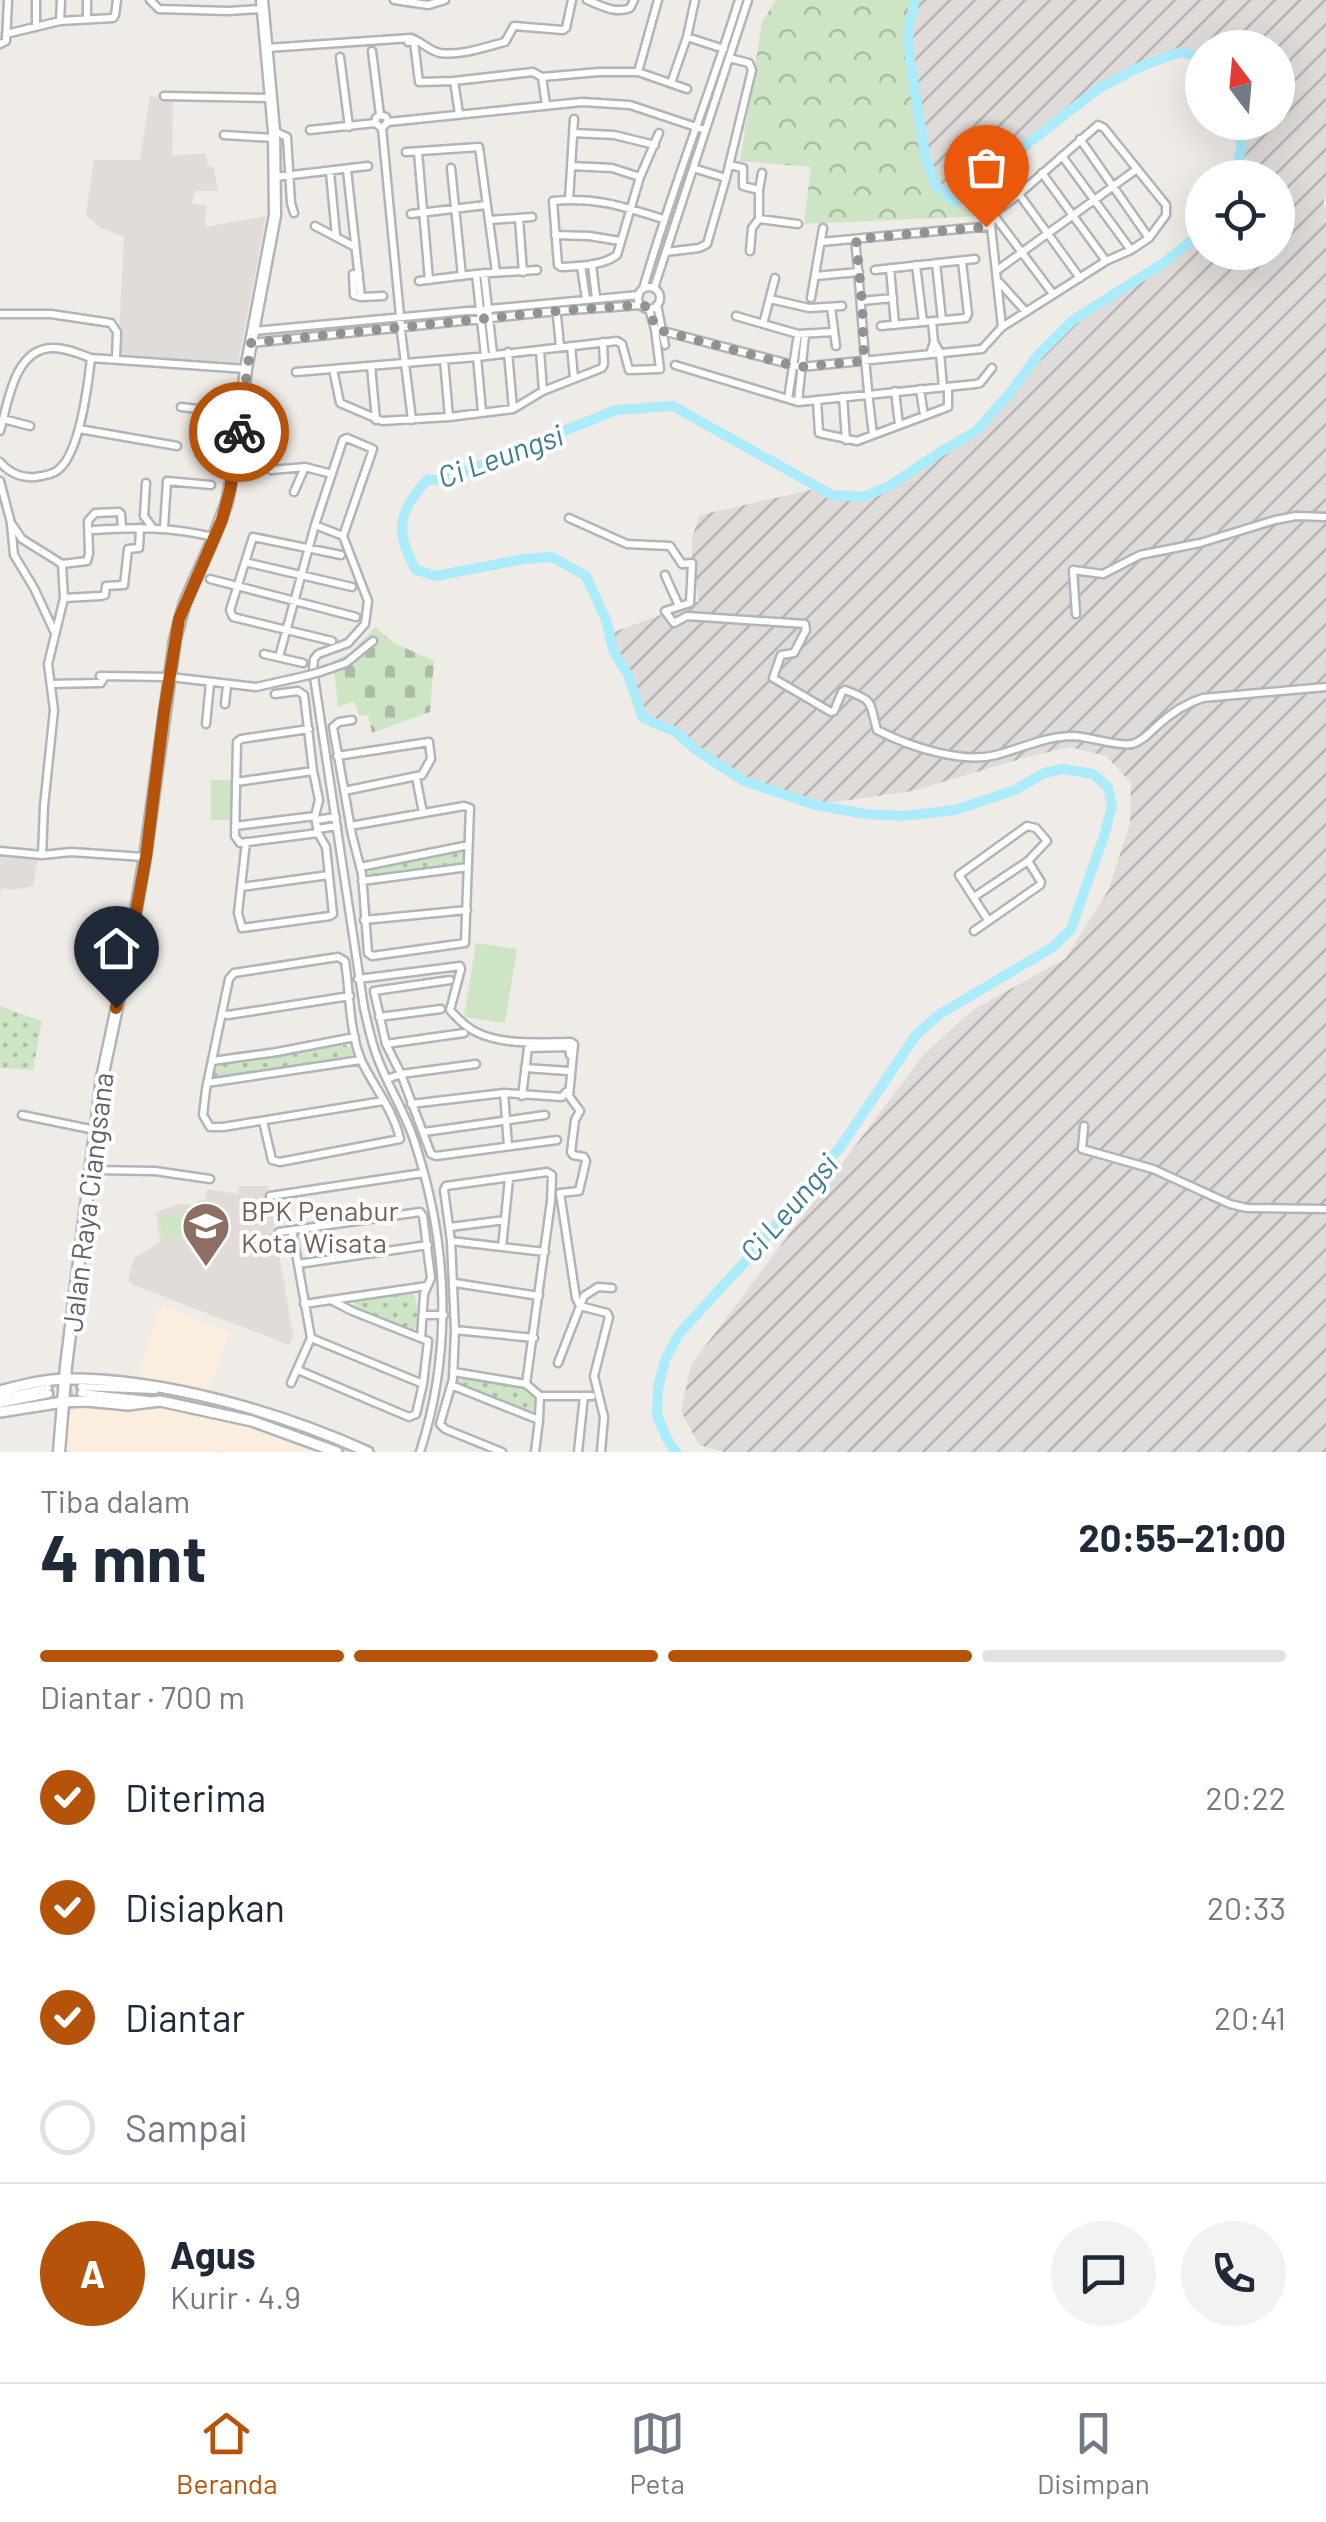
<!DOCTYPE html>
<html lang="id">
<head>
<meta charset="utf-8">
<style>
	body { margin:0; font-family:Barlow,sans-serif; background:#f2f2f3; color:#1f2937; height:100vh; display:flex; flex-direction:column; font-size:38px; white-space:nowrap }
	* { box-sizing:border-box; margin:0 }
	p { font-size:32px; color:#747a83 }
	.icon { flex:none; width:55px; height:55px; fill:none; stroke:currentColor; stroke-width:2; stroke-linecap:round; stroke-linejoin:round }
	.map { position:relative; height:1452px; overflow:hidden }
	.sheet { display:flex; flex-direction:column; background:#fff; flex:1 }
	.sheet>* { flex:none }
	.needle { width:65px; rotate:344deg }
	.tools { position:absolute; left:1185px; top:30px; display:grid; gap:20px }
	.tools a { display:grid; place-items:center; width:110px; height:110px; border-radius:50%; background:#fff; box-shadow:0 10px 40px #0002; font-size:50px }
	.pin { position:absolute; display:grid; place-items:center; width:85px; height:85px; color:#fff; margin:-102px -42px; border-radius:50% 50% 50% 0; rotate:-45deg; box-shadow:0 0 10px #0007 }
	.pin .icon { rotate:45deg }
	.courier { position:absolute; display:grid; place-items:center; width:100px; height:100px; margin:-50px; border:8px solid #b45309; border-radius:50%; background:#fff; color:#222; box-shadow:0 2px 12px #0007 }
	.overview em { font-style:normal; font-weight:700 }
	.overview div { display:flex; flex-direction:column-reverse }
	.overview { display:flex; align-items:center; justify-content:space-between; height:170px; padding:0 40px }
	h1 { font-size:65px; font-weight:700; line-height:75px }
	.bar { display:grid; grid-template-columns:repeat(4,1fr); gap:15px 10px; align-content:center; height:120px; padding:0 40px }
	.bar i { height:12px; border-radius:8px; background:#e0e1e3 }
	.bar .current { background:#b45309 }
	.bar p { grid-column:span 4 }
	.line { display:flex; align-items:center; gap:25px; padding:0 40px; border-top:2px solid #e0e1e3 }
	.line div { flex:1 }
	.round { display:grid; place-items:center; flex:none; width:105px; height:105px; border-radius:52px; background:#f2f2f3 }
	ol { padding:0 40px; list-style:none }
	li { display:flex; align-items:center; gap:30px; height:110px }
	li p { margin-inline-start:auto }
	li .icon { padding:10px; border-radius:50%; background:#b45309; color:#fff; stroke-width:4 }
	li:last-child { color:#747a83 }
	li i { width:55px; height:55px; border:5px solid #e0e1e3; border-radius:50% }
	.dock { display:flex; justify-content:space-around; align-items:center; height:140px; border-top:2px solid #e0e1e3; background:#fff; font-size:28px; color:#747a83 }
	.dock a { display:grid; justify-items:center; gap:5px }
	.dock .current { color:#b45309 }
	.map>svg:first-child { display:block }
</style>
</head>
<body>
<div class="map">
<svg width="1326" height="1452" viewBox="0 0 1326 1452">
	<defs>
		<pattern id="industrial-furrows" width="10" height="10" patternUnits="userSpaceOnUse" patternTransform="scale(2.5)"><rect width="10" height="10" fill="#dedbd8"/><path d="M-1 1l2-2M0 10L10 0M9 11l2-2" fill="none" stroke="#b7b5b3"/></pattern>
		<pattern id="green-dots" width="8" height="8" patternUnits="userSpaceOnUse" patternTransform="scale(2.5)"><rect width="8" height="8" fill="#cde5c5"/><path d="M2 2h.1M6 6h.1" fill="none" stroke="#aabda4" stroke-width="1.8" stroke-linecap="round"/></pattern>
		<pattern id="forest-crowns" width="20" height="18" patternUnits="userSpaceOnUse" patternTransform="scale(2.5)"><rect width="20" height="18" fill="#cde5c5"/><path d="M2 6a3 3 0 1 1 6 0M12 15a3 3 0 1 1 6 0" fill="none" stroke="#aabda4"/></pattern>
		<pattern id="cemetery-stones" width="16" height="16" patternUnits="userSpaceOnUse" patternTransform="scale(2.5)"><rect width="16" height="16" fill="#cde5c5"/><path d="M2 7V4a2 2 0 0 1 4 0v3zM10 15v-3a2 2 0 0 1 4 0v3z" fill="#aabda4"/></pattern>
	</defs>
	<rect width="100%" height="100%" fill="#efebe6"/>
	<!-- commercial -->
	<path fill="#fceedf" d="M164,1306L230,1333L208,1391L141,1380L140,1375L157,1311Z
		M77,1405H159L235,1421L324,1452H223L211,1449L210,1452H62L67,1421L73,1408Z"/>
	<!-- industrial -->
	<path fill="url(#industrial-furrows)" d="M915,0H1326V192L1323,205L1326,208V1452H724L699,1445L681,1411L691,1365L924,1054L974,1009L1065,959L1109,889L1130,823L1131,783L1106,756L1070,747L1027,757L912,791L815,805L744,781L676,732L643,718L628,675L614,652L608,634L699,601L692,563V537L700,515L819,488L832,495L863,496L891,485L937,454L976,431L1073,320L1165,262L1193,239L1202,227V252H1278V178L1232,177L1242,149L1235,123L1278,122V48H1202V58L1181,52L1144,65L1099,88L1017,152L990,185L956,202L935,185L925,155L910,60L908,31Z"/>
	<!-- education -->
	<path fill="#e2dcd8" d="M150,96L173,101L172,156L206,153L208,166L214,168L218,191H195L192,203L206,206L205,227L266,216L238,365L118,355L124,237L99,227L86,215L94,160H140Z
		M0,853L38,858L33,886L11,890L4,888L0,891Z
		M239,1186H268L293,1336L289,1345L134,1285L128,1280L134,1258L160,1242L156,1212L179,1204L196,1205L198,1201L206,1199L207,1189L238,1194Z"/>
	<!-- green -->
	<path fill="url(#green-dots)" d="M463,850L465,852V865L368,878L367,873L372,869Z
		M0,1006L42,1021L33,1070L0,1068Z
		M345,1045L352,1048L353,1053L348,1060L218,1079L212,1075L213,1067L215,1065Z
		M410,1291C420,1300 417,1315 417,1328L409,1331L356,1310L353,1306L356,1300L361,1298Z
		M462,1379C487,1381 532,1377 537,1409L529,1414L457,1385L459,1380Z
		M164,1393C233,1406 295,1426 360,1452H346L288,1429L213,1407L141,1394Z"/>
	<!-- forest -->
	<path fill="url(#forest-crowns)" d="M776,0H915C913,10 909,21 908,31C907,55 923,169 935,186C946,199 967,208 982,216L804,224L811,167L740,161L762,22Z"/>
	<!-- cemetery -->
	<path fill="url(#cemetery-stones)" d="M375,627L394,643L434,661L430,712L372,733L368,715L359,716L354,701L338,707L333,661L350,653Z"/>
	<!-- pitch -->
	<path fill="#cde5c5" d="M211,780H232L231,820H211Z
		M476,943L517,949L505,1023L464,1017Z
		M186,1212L189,1235L163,1239L159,1217Z"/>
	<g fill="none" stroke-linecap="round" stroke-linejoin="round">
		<!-- river -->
		<path stroke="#acebfa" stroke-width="10" d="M915,0L908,31L910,60L925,155L935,185L956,202L990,185L1017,152L1099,88L1144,65L1181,52L1202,58
			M1232,178L1242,148L1235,122
			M676,1452L667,1439L657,1415L658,1388L665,1360L679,1334L754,1252L841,1146L916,1035L940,1014L1053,947L1071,929L1104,836L1112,806L1108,787L1093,774L1063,769L1044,773L1015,790L955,810L903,816L866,814L815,805L744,781L696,750L676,732L643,718L628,675L614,652L606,620L586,576L552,557L524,559L436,576L416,570C394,531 398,512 427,480L446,479L616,410L673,406L832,495L863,497L891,485L937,454L976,431L1010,393L1038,355L1073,320L1165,262L1193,239L1202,227"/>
		<!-- minor-tunnel -->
		<path stroke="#cbc9c6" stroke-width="6" stroke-dasharray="6 3" stroke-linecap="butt" d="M48,1388L81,1387
			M49,1394L81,1393"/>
		<!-- minor casing -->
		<g stroke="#b1b5b8" stroke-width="11">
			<path id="minor" d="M150,0L159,9L228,11L262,9
				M394,0L428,5L445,0
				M587,0C602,6 615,14 630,8L634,0
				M87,19V0
				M60,21L61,0
				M36,27V0
				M6,34L60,21L113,18L115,15L117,0
				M687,37L724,49
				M408,42H414L419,82L454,81L533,72L542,77L546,105
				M0,44L6,41L8,0
				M267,48L411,38C421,41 429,51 440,53C461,56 485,47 505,42L514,26L563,30L566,28L572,0
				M372,51L380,115
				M340,57L349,127
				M638,72L658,0
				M542,77L599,72H638L687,89
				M454,81L459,114
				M671,83L687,37L695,0
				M164,96L271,98
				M388,122L582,102L630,105L705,130
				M382,128L375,123L376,118L380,115L386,117L388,122L382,128L401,326
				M310,130L375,123
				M274,131L287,137L291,203L294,213
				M573,133L614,135L655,145
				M659,133L640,177L617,255C602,266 579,266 561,267L558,265L553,201C597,197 622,206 663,219
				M224,135L273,138
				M1080,139L1149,238
				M406,152L479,147L496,272
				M418,152L429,280
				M1062,156L1131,250
				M729,165L743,168V186L759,190V219L752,228L750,251
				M571,166L612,168L640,177
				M451,168L462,276
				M693,168L726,178
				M347,170L361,297L383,296
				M330,172L336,236
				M1042,173L1106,261
				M275,177L368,166
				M759,190L762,173
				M1019,194L1080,278
				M569,200L574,119
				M411,214L486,205
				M993,214L1053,294
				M519,219L523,272
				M759,219L798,224
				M489,220L532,217
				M315,226L353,246
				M555,235L589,236L620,241
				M855,239C862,304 864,369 873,434
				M821,242L991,226L1002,327
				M666,252L699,248L707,244L726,178L752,70L749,63L729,58
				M936,263L942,320
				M592,264L596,298
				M916,265L923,322
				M581,266L586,299
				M890,268L895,325
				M875,270L975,259
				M996,271L1137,169
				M484,273L493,354
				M359,274H353L354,295L361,297
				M476,274L485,356
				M815,276L859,272
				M419,281L476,274L537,270
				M1000,283L1026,312
				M638 298a11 11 0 1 1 22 0a11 11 0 1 1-22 0Z
				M654,288L748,0
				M643,289C671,191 709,97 739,0
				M811,298L823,228
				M770,299L809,308L842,306
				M862,301L893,298
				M657,305L665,345
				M831,307L836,346
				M0,314H51L111,323L117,332L116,358
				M557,316L560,346
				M736,316L798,334L834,332
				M763,324L775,278
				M881,326L966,318L968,314L962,261
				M655,329L801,367L982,349L1002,327L1106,261L1131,250L1149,238L1166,215V205L1104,128L1098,125L1019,194L993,214L991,226
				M254,331L639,295
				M401,331L412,420
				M934,342L940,353L943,387
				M251,343L557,311L641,305
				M571,346L574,378
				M540,350L543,391
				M508,352L513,409
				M930,354L934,342L932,321
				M477,357L482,412
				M444,360L449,417
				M675,365L798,402L976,384L980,383L992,368
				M371,366L376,420
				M333,369L340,403L382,421L449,417L513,409L543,391L602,368L604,364L603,342
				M296,372L477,357L617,341L622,344L629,370L660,369L655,329L649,309
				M920,389L924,416
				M895,391L899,425
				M843,397L846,440
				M788,399L798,334
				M817,400L819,433L857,441L948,407V387
				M798,402L805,335
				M181,407L240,414
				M3,419L30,426
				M79,429L177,446
				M0,431C8,403 14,349 52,348C65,347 79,354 91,358L246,369
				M0,462C9,473 21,478 35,477C42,476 52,475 58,470C80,453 88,385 91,358
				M271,470L305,467
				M0,481L11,523L22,539L62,564L87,561L89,554L88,521L95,513L119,512L121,514L122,528
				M146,483L144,516L152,527
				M294,492L305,467L332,474
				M569,518L627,544L670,546L682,564L692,563L690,603L665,611L674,623L687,616L805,624L806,630L794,653L781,655L773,678L831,712L834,711L842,692L845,690C875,701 869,701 877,730C908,746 961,764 996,755C1022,748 1044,737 1071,736C1089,736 1118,747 1132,744C1143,741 1149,733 1157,726C1170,714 1186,703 1203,698L1326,687
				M11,524L14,555L34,588L54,631
				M164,528L167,481L211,485
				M94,530C135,527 173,527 213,537
				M343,536L315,525L343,440L347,438L373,449L343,536L368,601L365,624L348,643L318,654L314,659L313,670L364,1008C368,1025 371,1042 378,1059C389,1088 406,1114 415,1143C448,1244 453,1350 420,1452
				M245,562L352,587
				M665,575L679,606
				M210,579L356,617
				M64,598L101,596L105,595L106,586L124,585L128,549L139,548L140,528
				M1076,614L1073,570L1103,574L1140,555L1200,543L1275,520L1296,516L1326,517
				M332,641L233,617L230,610L253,537L341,555
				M264,654L303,663
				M279,657L315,525
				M320,672L346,663L373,641
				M100,676L170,677L256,687L305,676
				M51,684L96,683H101L105,676
				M225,704L227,685
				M206,724L210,683
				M309,729L241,739L237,742L235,836L240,843L318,833
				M337,756L429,742L431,759L422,775L344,791
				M416,777L423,813
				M236,782L313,771
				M316,820L336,817
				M235,826L315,816
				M350,826L464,806L470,808L465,943L372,956L368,953L362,874L352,835L333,727L339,722L352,720
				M317,829L337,826
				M246,842L238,913L242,928L330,916L333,914L326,847L318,833L315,816L319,800L313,771L304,695L298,691L275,694
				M0,851L42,855L71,852L144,857
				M42,855L44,806L54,710L48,664L64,598L62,564
				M360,867L469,845
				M362,881L468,867
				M241,887L329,875
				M974,897L1028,861
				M364,920L467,910
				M974,931L1040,885L1041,882L1028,861L1047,841L1036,828L1027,826L959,875L988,920
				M358,979L460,966L461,969L450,1010C457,1018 465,1026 474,1031C502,1046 540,1042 571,1042L574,1044L569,1096L580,1111L575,1120L571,1152L573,1155L584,1157L586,1161L579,1191L560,1193L576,1298L580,1306L607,1313L609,1317L594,1376L604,1417L601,1452
				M450,980L374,991L386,1044L401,1074L431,1154L436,1156L557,1140
				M222,1014L228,1015L350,996
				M379,1017L441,1009
				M386,1044L464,1033
				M212,1061L277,1052L355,1037
				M525,1068L569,1071
				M387,1079L401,1074L476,1064
				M207,1083L361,1060
				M504,1093L508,1146
				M522,1096L528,1048L569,1047L570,1055
				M411,1104L504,1093L562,1097L566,1092
				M22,1115L95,1130
				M263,1121L272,1160L280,1162L400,1139C394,1111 374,1087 362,1062C349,1033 350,993 345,961L338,957L234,973L229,979L206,1089L203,1115L210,1127H223L383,1101
				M1084,1126L1082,1149L1153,1169L1230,1204L1247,1208L1326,1209
				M424,1132L545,1115
				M92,1170L155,1171L210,1179
				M270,1196L423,1173
				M450,1227L505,1220
				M279,1232L420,1212L423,1216L431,1278L424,1294L421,1338
				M451,1241L545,1252
				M502,1247L509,1179
				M298,1264L428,1245
				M455,1283L539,1296
				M304,1304L427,1286
				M423,1315H444
				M455,1330L534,1338
				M311,1338L423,1384
				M558,1363L584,1296L598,1287L612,1288
				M298,1370L409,1417L416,1414L423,1384L428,1341L352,1311L331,1300
				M454,1372L526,1384
				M291,1383L311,1338L292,1230
				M451,1385L539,1420L535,1452
				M81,1387L155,1390
				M81,1393L148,1400
				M0,1398L48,1388
				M0,1404L49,1394
				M539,1420L540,1396
				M502,1452L445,1429L440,1424L453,1379L455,1330L451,1241L444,1190L446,1186L547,1172L552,1175L551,1201L526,1384L540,1396H592
				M578,1452L584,1396"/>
		</g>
		<!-- tertiary casing -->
		<g stroke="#b1b5b8" stroke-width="14">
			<path id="tertiary" d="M0,1391C22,1385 45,1379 69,1379C166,1379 279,1412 368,1452
				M0,1412L63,1402L86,1401L128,1405L160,1401L252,1421L337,1452"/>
		</g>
		<!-- secondary casing -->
		<g stroke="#b1b5b8" stroke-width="15">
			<path id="secondary" d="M59,1452L66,1366L102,1078L128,955L145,857L175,639L185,602L214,537L227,502L236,454L246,369L275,215L274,131L262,0"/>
		</g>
		<!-- minor -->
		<use href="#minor" stroke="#fff" stroke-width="6"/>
		<!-- tertiary -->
		<use href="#tertiary" stroke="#fff" stroke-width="9"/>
		<!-- secondary -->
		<use href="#secondary" stroke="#fff" stroke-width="10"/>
		<!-- minor-bridge casing -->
		<g stroke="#b1b5b8" stroke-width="11" stroke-linecap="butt">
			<path id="minor-bridge" d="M305,676L320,672"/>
		</g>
		<!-- minor-bridge -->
		<use href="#minor-bridge" stroke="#fff" stroke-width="6"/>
	</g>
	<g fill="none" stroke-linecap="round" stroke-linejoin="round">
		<!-- done -->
		<path stroke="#919393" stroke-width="10" stroke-dasharray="0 18" d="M239,432L251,343L557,311L641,305L650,308L655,329L794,366L801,367L864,361L862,302L856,239L986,227"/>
		<!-- route -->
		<path stroke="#b45309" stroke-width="12" d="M116,1008L128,956L146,857L164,712L179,619L222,520L230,490L239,432"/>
	</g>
	<!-- icons -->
	<defs>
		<g id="school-pin" transform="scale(2.5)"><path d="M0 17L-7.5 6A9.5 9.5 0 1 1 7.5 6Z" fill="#8d6e63" stroke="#fff"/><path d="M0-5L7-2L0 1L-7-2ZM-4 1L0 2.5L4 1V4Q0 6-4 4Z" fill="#fff"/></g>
	</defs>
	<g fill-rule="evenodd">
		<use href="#school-pin" x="206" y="1226"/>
	</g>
	<g text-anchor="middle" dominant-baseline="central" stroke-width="8" stroke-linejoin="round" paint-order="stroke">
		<!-- street labels -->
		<g font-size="28" fill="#5e6366" stroke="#fff">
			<text transform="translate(87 1202) rotate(-83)">Jalan Raya Ciangsana</text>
		</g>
		<!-- education labels -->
		<g font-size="28" fill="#785e54" stroke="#fff" text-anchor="start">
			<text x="241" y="1210">BPK Penabur<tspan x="241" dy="32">Kota Wisata</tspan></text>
		</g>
		<!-- water labels -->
		<g font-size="30" font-style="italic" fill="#407c92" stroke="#fff">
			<text transform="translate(500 455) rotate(-20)">Ci Leungsi</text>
			<text transform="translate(788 1207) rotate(-49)">Ci Leungsi</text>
		</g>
	</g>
</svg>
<div class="tools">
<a><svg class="needle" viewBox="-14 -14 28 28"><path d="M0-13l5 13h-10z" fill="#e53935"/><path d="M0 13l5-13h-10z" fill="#747a83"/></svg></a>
<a><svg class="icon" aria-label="locate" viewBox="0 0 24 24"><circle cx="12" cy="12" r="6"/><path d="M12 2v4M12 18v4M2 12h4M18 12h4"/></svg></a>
</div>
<div class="pin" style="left:986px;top:227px;background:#ea580c"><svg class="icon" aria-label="bag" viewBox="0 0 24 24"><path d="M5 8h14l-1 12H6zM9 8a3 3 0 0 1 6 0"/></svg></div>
<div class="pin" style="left:116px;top:1008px;background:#1f2937"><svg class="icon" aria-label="home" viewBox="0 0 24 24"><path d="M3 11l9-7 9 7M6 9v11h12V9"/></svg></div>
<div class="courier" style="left:239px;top:432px"><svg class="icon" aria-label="bike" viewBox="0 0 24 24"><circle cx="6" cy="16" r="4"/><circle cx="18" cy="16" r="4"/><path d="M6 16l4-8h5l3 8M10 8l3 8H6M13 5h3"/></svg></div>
</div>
<section class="sheet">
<div class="overview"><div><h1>4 mnt</h1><p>Tiba dalam</p></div><em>20:55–21:00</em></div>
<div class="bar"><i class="current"></i><i class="current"></i><i class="current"></i><i></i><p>Diantar · 700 m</p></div>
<ol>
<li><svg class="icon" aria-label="check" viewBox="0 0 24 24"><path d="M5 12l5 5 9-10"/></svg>Diterima<p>20:22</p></li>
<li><svg class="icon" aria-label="check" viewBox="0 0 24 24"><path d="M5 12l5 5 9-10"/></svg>Disiapkan<p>20:33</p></li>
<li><svg class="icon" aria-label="check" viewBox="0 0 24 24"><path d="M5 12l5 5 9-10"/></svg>Diantar<p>20:41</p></li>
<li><i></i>Sampai</li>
</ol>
<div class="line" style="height:180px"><b class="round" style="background:#b45309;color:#fff">A</b><div><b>Agus</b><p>Kurir · 4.9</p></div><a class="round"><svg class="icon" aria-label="chat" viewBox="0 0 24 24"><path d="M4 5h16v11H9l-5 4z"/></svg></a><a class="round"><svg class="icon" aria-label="phone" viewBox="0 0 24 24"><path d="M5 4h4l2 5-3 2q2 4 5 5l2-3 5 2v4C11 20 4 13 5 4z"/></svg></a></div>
</section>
<nav class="dock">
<a class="current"><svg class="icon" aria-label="home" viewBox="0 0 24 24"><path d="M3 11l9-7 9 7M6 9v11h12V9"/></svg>Beranda</a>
<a><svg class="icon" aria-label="map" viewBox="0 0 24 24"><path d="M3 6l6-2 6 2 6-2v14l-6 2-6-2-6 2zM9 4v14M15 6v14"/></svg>Peta</a>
<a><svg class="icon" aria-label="saved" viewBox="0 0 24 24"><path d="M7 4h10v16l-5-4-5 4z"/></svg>Disimpan</a>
</nav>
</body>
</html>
